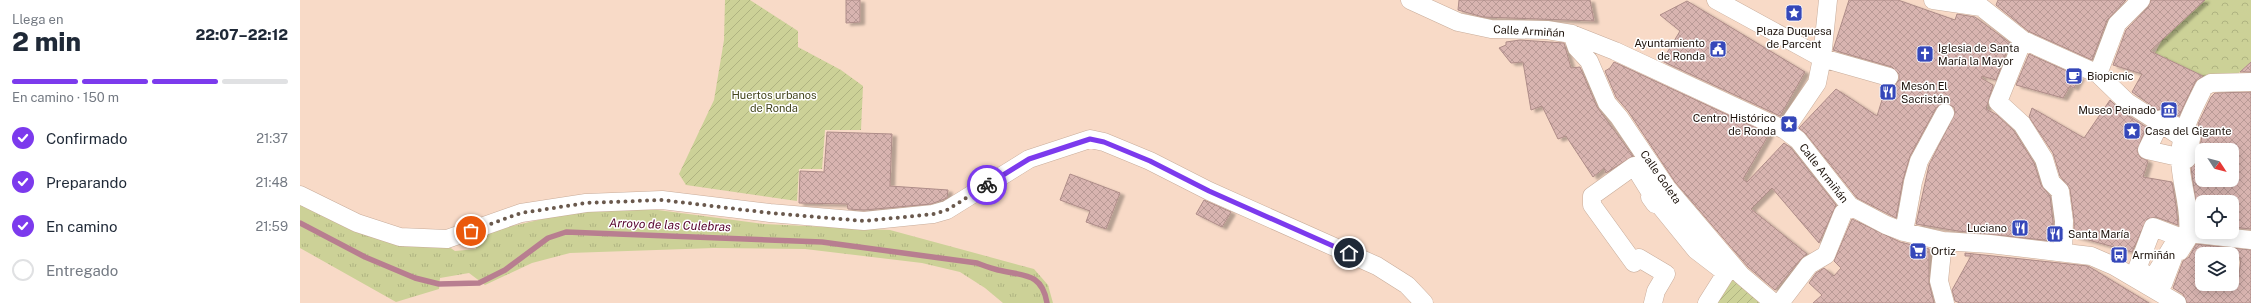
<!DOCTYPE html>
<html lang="es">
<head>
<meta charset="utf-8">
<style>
	body { margin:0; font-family:"Public Sans",sans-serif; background:#f6f6f7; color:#1f2937; height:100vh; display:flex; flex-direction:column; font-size:15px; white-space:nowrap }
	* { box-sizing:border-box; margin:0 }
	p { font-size:13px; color:#747a83 }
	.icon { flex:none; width:22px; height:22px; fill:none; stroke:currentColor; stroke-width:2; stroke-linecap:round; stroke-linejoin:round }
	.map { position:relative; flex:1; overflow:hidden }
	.sheet { display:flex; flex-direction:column; background:#fff; width:300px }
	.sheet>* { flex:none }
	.needle { width:26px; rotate:126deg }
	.fabs { position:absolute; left:1895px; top:143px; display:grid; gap:8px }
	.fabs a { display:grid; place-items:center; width:44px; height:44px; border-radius:8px; background:#fff; box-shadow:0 2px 10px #0003; font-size:20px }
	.pin { position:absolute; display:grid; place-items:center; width:34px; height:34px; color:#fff; margin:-17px; border:2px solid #fff; border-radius:50%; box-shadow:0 1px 4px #0007 }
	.courier { position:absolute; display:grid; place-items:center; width:40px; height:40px; margin:-20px; border:3px solid #7c3aed; border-radius:50%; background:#fff; color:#222; box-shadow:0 1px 5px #0007 }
	.summary em { font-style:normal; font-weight:800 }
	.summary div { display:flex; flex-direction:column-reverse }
	.summary { display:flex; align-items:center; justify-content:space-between; height:68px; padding:0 12px }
	h1 { font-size:26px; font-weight:800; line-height:30px }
	.bar { display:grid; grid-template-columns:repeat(4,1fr); gap:6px 4px; align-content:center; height:48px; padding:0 12px }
	.bar i { height:5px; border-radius:3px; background:#e0e1e3 }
	.bar .current { background:#7c3aed }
	.bar p { grid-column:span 4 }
	ol { padding:0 12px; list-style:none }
	li { display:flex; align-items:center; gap:12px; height:44px }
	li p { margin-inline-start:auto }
	li .icon { padding:4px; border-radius:50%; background:#7c3aed; color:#fff; stroke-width:4 }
	li:last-child { color:#747a83 }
	li i { width:22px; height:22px; border:2px solid #e0e1e3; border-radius:50% }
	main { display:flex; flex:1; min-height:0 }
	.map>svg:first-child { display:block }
</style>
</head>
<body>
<main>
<section class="sheet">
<div class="summary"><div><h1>2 min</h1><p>Llega en</p></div><em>22:07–22:12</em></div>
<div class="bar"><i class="current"></i><i class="current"></i><i class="current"></i><i></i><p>En camino · 150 m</p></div>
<ol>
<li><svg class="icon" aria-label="check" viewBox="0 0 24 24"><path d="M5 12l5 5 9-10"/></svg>Confirmado<p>21:37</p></li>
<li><svg class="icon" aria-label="check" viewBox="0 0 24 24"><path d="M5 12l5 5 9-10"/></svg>Preparando<p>21:48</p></li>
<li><svg class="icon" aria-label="check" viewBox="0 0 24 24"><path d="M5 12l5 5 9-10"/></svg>En camino<p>21:59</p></li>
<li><i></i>Entregado</li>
</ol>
</section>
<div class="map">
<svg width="1951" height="303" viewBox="0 0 1951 303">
	<defs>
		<pattern id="grass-tufts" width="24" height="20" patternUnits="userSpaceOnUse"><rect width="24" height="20" fill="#ccd197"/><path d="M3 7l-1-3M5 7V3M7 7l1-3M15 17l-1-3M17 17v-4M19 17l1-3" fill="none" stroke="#afb381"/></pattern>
		<pattern id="park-crowns" width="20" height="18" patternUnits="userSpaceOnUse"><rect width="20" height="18" fill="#ccd197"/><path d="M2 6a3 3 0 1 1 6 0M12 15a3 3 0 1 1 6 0" fill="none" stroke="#afb381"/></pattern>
		<pattern id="garden-furrows" width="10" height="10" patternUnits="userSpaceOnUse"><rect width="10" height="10" fill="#ccd197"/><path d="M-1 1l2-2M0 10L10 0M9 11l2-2" fill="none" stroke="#afb381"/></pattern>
		<pattern id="building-cross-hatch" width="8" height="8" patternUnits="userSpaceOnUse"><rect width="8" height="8" fill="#d8b4b0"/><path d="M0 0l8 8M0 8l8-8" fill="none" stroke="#b99a96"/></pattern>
		<filter id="shadow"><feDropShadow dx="4.5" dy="2.5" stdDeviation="1" flood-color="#0004"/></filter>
	</defs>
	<rect width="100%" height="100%" fill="#f8dac7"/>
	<!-- grass -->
	<path fill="url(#grass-tufts)" d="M0,201L142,242L155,251L176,249L178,234L286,209L358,210L464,224L590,230L734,269L748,285L753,303H703L685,288L660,272L622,263L505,249L414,248L270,253L232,263L185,285L169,273L140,278L139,289L96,302L0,248Z"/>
	<!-- park -->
	<path fill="url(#park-crowns)" d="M1905,0H1951V62L1934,77L1902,78L1903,76L1855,53L1862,40Z"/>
	<!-- garden -->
	<path fill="url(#garden-furrows)" d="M425,0H450L498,31V47L541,70L563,86L561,130H525L522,169H499L497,201L386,185L379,174L414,100L424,40Z
		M1426,273L1461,303H1407Z"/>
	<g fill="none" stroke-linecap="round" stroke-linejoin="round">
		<!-- stream -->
		<path stroke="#b87e90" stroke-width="5.5" d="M0,223L65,257L115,278L139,284L179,283L205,270L248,238L266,232L522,242L677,263C684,266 691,268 698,270C723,276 742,272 747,303"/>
	</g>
	<!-- building -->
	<path fill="url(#building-cross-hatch)" stroke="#ae8c88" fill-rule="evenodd" filter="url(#shadow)" d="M546,0H560V22L546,23Z
		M1159,0H1290L1294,21L1183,17L1158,10Z
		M1549,0H1598L1655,20L1657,14L1675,17L1710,43L1696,80L1682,76L1681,78L1693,85L1686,109L1697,115L1714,131L1734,163L1741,185L1750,196L1753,222V241L1658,231L1616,224L1629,165L1655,113L1654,107L1645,103L1636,108L1610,156L1603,180L1596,218L1557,198L1506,134L1499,128L1536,89L1577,116L1586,87H1592L1599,80V74L1592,67L1533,50Z
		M1698,0H1826L1807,20L1792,60L1728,31L1696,5Z
		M1851,0H1905L1850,51L1903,76L1895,82L1879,116L1866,109L1858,110L1832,92L1842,74L1813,65L1826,30L1848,7Z
		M1387,1L1505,72L1480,116L1362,61L1380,31L1360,15Z
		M1220,40L1264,43L1271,68L1280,67L1297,107L1333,156L1306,173L1304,168L1293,177L1266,136L1258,139L1242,106L1231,110L1223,62L1211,63L1199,48L1206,45V42Z
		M1729,54L1780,77L1774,88L1770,86L1763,98L1716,85Z
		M1314,62L1469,134L1443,179L1447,182L1484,143L1491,148L1536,205L1519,243L1472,188L1451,209L1507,254L1501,259L1475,290L1448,267L1375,182L1328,111L1316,97L1305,71L1310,68Z
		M1951,62V72H1940Z
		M1951,92V229L1932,227V202H1902V224H1899L1891,168L1897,161L1902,136L1898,124L1911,97L1915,93ZM1902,150H1932V180H1902Z
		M1810,100L1821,111L1846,127L1837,151L1840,157L1848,161L1843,177L1872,182L1876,206L1878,225L1856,217L1847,219L1832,252L1774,236V220L1770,189L1760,176L1753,153L1729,117L1732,108L1784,138Z
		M527,132L592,134L590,186L648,190L647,198L631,204L564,210L548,209L547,204L499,203L500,171L524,172Z
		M770,174L820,193L806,229L786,222L790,211L760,200Z
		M904,200L931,212L922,227L896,214Z
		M1552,219L1600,242L1629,249V283L1634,303H1513L1522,295L1509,283L1516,273L1524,268L1534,276L1541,268L1534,261Z
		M1896,244L1931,248V254H1902V284H1938L1941,258L1932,257V248L1951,250V303H1887L1883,294L1873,288L1883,261L1889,257Z
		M1665,253L1788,266L1849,303H1660L1655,301L1652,290L1671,256H1665Z"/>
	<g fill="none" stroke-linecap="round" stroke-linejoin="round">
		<!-- minor casing -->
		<g stroke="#c8ac9a" stroke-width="19">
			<path id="minor" d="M1110,0L1158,22L1191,29L1247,30L1272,34L1315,51L1463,120L1485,130L1498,140L1550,206L1586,225L1604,232L1643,241L1690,244L1791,256L1814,266L1877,303
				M1416,0L1522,58L1589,77
				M1633,0L1681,7L1723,40L1798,74L1827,102L1883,138
				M1272,34L1277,48L1289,61L1307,103L1319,117L1367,188L1441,275L1474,303
				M1723,40L1698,102L1722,124L1744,159L1751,182L1760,191L1764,221L1763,252
				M1798,74L1817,24L1841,0
				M1862,119L1892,134L1887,159L1847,150Z
				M1485,130L1517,83L1522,58L1528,0
				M0,195L57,223L100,237L147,239L221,213L286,203L362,200L470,213L564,221L633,214L647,210L729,159L790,139L804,142L850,161L909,191L1077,266L1107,285L1124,303
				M1853,227L1887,240L1880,251L1876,250L1863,284L1837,269Z
				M1604,232L1613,182L1619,161L1645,113
				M1888,233L1951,240
				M1643,241L1639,281L1645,303
				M1848,286L1875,242L1888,233C1891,207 1880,182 1880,157C1880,133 1894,107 1904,87L1911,83L1951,82
				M1353,303L1356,291L1366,274L1339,258L1334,263L1292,205V196L1334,166L1352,195L1350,197L1355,204L1357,202L1396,250L1426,273L1407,303
				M1480,303L1509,265L1526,255L1543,213L1550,206"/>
		</g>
		<!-- minor -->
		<use href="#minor" stroke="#fff" stroke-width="18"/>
	</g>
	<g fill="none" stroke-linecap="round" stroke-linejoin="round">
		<!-- done -->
		<path stroke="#6a594d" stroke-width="4" stroke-dasharray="0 7.2" d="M171,231L221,213L286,203L362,200L470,213L564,221L634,214L647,210L687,185"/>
		<!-- route -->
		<path stroke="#7c3aed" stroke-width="5" d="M687,185L729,159L790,139L804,142L850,161L909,191L1049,253"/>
	</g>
	<!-- icons -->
	<defs>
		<g id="sight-square" transform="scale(0.9)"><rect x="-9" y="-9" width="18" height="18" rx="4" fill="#3547b9" stroke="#fff"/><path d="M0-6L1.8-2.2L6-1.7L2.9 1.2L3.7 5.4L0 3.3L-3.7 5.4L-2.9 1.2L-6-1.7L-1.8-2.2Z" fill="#fff"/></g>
		<g id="civic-square" transform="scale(0.9)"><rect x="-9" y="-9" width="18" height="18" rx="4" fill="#3547b9" stroke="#fff"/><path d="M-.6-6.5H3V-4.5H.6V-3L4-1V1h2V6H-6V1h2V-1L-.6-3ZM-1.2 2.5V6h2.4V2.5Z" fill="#fff"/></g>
		<g id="church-square" transform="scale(0.9)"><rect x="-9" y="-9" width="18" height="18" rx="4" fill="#3547b9" stroke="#fff"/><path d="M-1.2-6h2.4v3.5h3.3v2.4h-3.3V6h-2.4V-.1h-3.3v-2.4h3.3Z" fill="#fff"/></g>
		<g id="cafe-square" transform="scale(0.9)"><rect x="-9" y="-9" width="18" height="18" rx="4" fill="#3547b9" stroke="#fff"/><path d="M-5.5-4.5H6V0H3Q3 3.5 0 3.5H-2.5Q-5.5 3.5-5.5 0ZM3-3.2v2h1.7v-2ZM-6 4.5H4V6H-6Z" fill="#fff"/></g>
		<g id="restaurant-square" transform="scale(0.9)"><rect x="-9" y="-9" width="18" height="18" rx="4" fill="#3547b9" stroke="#fff"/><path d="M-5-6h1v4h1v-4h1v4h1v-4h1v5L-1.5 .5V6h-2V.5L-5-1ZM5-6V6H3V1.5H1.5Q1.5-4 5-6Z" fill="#fff"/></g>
		<g id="museum-square" transform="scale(0.9)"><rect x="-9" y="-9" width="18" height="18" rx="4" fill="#3547b9" stroke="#fff"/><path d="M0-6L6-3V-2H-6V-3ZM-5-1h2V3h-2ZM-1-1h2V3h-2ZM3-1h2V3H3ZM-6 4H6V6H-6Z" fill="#fff"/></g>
		<g id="supermarket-square" transform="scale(0.9)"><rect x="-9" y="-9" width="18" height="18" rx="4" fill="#3547b9" stroke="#fff"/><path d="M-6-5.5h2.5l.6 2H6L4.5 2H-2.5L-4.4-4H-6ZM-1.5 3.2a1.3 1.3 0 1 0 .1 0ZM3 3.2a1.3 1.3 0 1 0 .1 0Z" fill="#fff"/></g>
		<g id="bus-square" transform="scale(0.9)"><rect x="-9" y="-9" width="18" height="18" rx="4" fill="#3547b9" stroke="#fff"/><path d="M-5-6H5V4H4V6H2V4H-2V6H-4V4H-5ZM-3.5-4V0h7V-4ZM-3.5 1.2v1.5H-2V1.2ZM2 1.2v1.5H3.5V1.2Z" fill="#fff"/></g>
	</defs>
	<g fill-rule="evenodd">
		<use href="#sight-square" x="1494" y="13"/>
		<use href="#civic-square" x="1418" y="49"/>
		<use href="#church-square" x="1625" y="54"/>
		<use href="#cafe-square" x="1774" y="76"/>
		<use href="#restaurant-square" x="1588" y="92"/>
		<use href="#museum-square" x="1869" y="110"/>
		<use href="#sight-square" x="1489" y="124"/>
		<use href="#sight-square" x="1832" y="131"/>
		<use href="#restaurant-square" x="1720" y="228"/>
		<use href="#restaurant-square" x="1755" y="234"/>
		<use href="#supermarket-square" x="1618" y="251"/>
		<use href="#bus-square" x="1819" y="255"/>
	</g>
	<g text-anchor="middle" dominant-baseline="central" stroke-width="3" stroke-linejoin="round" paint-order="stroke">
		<!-- street labels -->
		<g font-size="11" fill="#1d130c" stroke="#fff">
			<text transform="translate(1229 31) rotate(3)">Calle Armiñán</text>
			<text transform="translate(1524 173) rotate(52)">Calle Armiñán</text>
			<text transform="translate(1361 177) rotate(55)">Calle Goleta</text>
		</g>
		<!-- poi labels -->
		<g font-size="11" fill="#1d130c" stroke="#fff" text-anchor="start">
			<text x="1494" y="31" text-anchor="middle">Plaza Duquesa<tspan x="1494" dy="13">de Parcent</tspan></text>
			<text x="1405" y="43" text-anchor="end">Ayuntamiento<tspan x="1405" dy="13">de Ronda</tspan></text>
			<text x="1638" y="48">Iglesia de Santa<tspan x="1638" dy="13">María la Mayor</tspan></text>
			<text x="1787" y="76">Biopicnic</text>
			<text x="1601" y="86">Mesón El<tspan x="1601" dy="13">Sacristán</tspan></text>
			<text x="1856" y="110" text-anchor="end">Museo Peinado</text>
			<text x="1476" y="118" text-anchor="end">Centro Histórico<tspan x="1476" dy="13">de Ronda</tspan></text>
			<text x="1845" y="131">Casa del Gigante</text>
			<text x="1707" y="228" text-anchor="end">Luciano</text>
			<text x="1768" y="234">Santa María</text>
			<text x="1631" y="251">Ortiz</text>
			<text x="1832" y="255">Armiñán</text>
		</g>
		<!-- park labels -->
		<g font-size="11" fill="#42441b" stroke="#fff">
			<text x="474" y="95">Huertos urbanos<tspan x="474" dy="13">de Ronda</tspan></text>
		</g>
		<!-- water labels -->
		<g font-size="12" font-style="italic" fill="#55002c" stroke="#fff">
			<text transform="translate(370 225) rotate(2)">Arroyo de las Culebras</text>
		</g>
	</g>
</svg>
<div class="fabs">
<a><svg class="needle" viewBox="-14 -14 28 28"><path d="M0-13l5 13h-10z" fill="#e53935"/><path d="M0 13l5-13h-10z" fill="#747a83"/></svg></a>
<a><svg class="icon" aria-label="locate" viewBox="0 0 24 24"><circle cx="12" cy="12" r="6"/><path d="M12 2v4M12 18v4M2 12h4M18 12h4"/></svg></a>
<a><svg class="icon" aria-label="layers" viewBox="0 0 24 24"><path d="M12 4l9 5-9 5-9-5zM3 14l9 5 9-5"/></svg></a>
</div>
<div class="pin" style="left:171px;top:231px;background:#ea580c"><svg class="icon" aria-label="bag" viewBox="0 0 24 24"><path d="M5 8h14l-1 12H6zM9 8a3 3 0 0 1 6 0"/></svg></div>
<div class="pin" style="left:1049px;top:253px;background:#1f2937"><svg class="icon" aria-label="home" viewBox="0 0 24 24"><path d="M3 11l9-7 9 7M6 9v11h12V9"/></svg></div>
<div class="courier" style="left:687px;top:185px"><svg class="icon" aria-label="bike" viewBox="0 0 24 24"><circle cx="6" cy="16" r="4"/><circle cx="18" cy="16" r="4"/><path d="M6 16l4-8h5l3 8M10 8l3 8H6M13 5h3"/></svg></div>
</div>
</main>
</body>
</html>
